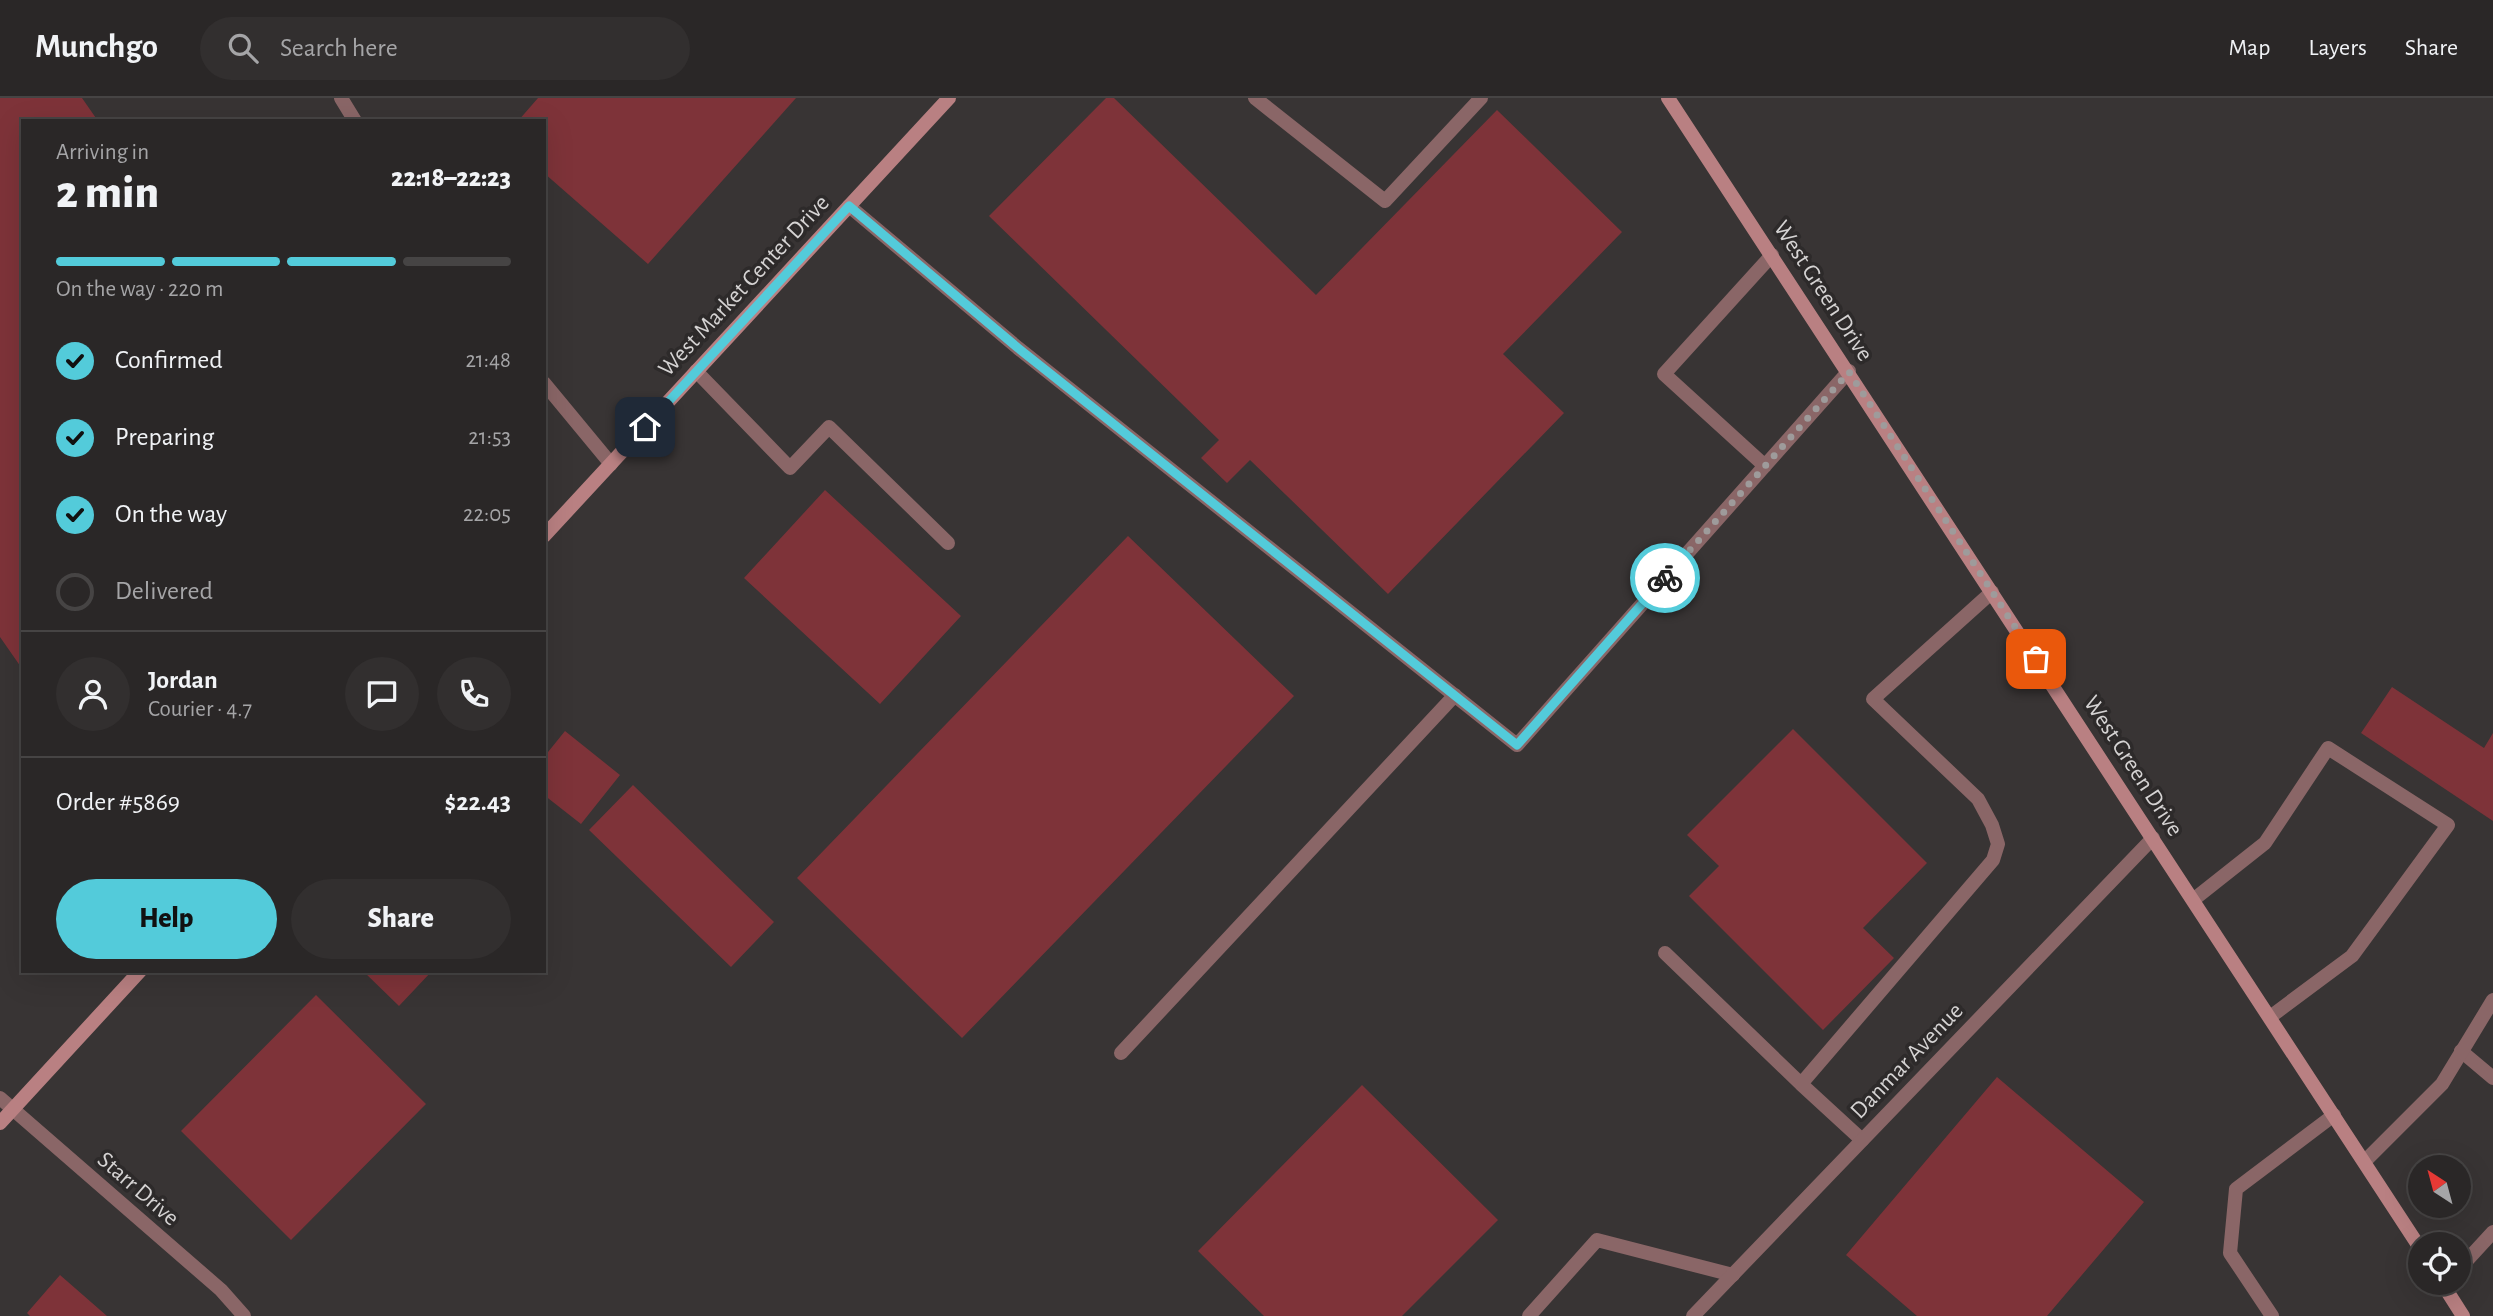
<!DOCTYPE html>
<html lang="en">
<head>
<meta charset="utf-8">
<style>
	body { margin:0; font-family:"Alegreya Sans",sans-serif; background:#322f2f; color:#f1f3f6; height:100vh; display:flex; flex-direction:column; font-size:26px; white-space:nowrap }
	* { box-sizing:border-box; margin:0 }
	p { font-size:23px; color:#a5a5a7 }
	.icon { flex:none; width:38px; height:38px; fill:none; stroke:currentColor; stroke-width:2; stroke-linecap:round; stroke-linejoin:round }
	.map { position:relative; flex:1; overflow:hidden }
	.sheet { position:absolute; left:21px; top:21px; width:525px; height:854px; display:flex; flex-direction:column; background:#2a2727; border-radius:0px; box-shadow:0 7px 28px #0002,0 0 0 2px #464444 }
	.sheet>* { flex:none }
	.needle { width:46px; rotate:324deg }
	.fabs { position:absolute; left:2408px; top:1057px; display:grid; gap:14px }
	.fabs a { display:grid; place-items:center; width:63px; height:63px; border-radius:50%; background:#2a2727; box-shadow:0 7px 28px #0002,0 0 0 2px #464444; font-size:35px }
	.pin { position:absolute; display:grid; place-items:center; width:60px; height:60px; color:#fff; margin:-30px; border-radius:14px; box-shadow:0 4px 10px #0006 }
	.courier { position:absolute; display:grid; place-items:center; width:70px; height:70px; margin:-35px; border:5px solid #53cbda; border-radius:50%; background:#fff; color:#222; box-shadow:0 2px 9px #0007 }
	.summary em { font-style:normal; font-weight:800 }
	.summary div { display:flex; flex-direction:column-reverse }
	.summary { display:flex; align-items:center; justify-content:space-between; height:119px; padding:0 35px }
	h1 { font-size:46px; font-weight:800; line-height:52px }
	.bar { display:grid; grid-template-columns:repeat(4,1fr); gap:10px 7px; align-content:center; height:84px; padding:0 35px }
	.bar i { height:9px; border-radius:5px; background:#464444 }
	.bar .active { background:#53cbda }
	.bar p { grid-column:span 4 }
	.line { display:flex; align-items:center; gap:18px; padding:0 35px; border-top:2px solid #464444 }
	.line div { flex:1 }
	.round { display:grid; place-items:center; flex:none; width:74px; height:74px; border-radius:37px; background:#322f2f }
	ol { padding:0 35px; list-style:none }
	li { display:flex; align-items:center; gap:21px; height:77px }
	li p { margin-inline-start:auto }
	li .icon { padding:7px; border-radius:50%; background:#53cbda; color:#111; stroke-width:4 }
	li:last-child { color:#a5a5a7 }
	li i { width:38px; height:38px; border:4px solid #464444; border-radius:50% }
	.cta { display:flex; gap:14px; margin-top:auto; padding:14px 35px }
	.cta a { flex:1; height:80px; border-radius:42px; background:#53cbda; color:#111; font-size:28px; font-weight:800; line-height:80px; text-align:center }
	.cta a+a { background:#322f2f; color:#f1f3f6 }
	header { display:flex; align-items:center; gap:42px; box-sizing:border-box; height:98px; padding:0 35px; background:#2a2727; border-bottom:2px solid #464444 }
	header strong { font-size:33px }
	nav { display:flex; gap:38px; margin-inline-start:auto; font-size:24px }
	.search { width:490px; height:63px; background:#322f2f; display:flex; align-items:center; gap:18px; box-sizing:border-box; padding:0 24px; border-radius:38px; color:#a5a5a7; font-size:26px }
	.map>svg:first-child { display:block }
</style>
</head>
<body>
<header>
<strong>Munchgo</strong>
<div class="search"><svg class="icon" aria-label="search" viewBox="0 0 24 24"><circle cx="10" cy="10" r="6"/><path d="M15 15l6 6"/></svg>Search here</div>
<nav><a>Map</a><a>Layers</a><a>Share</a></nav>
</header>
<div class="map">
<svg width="2493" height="1218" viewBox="0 0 2493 1218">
	<rect width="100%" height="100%" fill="#383434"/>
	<!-- building -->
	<path fill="#7e3339" d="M0,0H82L98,23H23V572L0,539Z
		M538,0H796L648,166L544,75V23H518Z
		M1106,0H1114L1316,197L1497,12L1622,134L1503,256L1564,315L1388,496L1250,362L1227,385L1201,360L1219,342L989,118Z
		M825,392L961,518L880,606L744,480Z
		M1128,438L1294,598L962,940L797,780Z
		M2392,589L2484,650L2493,635V723L2361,635Z
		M1793,631L1927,765L1863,830L1894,860L1823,932L1689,798L1719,768L1687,737Z
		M565,633L620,677L581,726L544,697V659Z
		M633,687L774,824L731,869L589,732Z
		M363,873H432L399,908Z
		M316,897L426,1006L291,1142L181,1033Z
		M1997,979L2144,1104L2047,1218H1917L1846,1157Z
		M1362,987L1498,1122L1402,1218H1264L1198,1153Z
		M60,1177L107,1218H30L27,1215Z"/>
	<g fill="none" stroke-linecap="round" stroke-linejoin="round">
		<!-- service -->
		<path stroke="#8a6667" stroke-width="14" d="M341,0L355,23
			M1255,0L1385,103L1481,0
			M849,108L1018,250L1517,647L1849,273
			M696,273L790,370L829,329L948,445
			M544,285L611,366
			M1765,368L1664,276L1772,157
			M2193,802L2265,745L2328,650L2448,727L2352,858L2270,919
			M1665,855L1801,986
			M2461,953L2493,980
			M1121,955L1455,597
			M0,1000L221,1192L244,1218
			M1862,1042L1801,986L1993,762L1998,746L1992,727L1978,701L1873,601L1992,494
			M2459,1171L2493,1134
			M1529,1218L1597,1142L1733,1177
			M2272,1218L2230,1155L2236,1091L2334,1017"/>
		<!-- minor -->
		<path stroke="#8a6667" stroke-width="14" d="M2365,1063L2442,986L2493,902
			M1693,1218L2153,740"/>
		<!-- secondary -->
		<path stroke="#b98082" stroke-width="14" d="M1668,0L2420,1150
			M544,438L949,0
			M0,1025L140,873
			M2442,1185L2463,1218"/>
	</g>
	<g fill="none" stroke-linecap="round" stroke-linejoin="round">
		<!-- done -->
		<path stroke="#9e9b9b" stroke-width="7" stroke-dasharray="0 12.6" d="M1665,480L1849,274L2036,561"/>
		<!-- route -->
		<path stroke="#53cbda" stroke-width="9" d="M645,329L849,108L1018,250L1517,647L1665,480"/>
	</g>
	<g text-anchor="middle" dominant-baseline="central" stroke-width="7" stroke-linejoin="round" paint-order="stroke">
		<!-- street labels -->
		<g font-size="24" fill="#d5d3d3" stroke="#2d2a2a">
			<text transform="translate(744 188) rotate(-47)">West Market Center Drive</text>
			<text transform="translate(1823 193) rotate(57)">West Green Drive</text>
			<text transform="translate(2133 668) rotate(57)">West Green Drive</text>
			<text transform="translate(1907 963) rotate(-46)">Danmar Avenue</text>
			<text transform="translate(138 1091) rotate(41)">Starr Drive</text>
		</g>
	</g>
</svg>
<div class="fabs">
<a><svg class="needle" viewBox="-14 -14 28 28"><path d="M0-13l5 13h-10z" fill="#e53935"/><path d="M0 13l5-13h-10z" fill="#a5a5a7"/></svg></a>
<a><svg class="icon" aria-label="locate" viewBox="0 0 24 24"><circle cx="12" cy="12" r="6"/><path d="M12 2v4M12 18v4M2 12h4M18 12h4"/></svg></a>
</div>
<div class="pin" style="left:2036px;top:561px;background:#ea580c"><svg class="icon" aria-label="bag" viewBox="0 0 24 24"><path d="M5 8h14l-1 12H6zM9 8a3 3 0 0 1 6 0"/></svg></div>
<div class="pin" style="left:645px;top:329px;background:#1f2937"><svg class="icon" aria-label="home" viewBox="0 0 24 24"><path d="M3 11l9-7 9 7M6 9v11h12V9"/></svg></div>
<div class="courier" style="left:1665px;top:480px"><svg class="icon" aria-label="bike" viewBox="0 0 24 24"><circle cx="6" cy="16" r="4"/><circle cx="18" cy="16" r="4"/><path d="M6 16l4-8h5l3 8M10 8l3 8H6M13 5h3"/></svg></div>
<section class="sheet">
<div class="summary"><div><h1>2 min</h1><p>Arriving in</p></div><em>22:18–22:23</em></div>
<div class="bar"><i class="active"></i><i class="active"></i><i class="active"></i><i></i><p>On the way · 220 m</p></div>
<ol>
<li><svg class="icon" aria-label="check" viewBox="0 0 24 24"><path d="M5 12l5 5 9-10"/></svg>Confirmed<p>21:48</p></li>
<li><svg class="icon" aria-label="check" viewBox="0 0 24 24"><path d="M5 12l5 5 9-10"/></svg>Preparing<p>21:53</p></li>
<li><svg class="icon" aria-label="check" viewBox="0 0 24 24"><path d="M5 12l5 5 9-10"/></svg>On the way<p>22:05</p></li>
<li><i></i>Delivered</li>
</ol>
<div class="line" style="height:126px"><a class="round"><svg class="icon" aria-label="person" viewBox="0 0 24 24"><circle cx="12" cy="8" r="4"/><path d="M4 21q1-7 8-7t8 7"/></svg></a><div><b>Jordan</b><p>Courier · 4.7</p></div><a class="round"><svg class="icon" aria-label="chat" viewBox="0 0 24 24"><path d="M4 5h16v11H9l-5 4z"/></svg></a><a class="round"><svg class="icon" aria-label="phone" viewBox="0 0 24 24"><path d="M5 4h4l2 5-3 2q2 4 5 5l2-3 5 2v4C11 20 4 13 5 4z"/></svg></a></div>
<div class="line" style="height:91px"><div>Order #5869</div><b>$22.43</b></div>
<div class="cta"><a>Help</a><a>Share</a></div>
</section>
</div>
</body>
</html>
